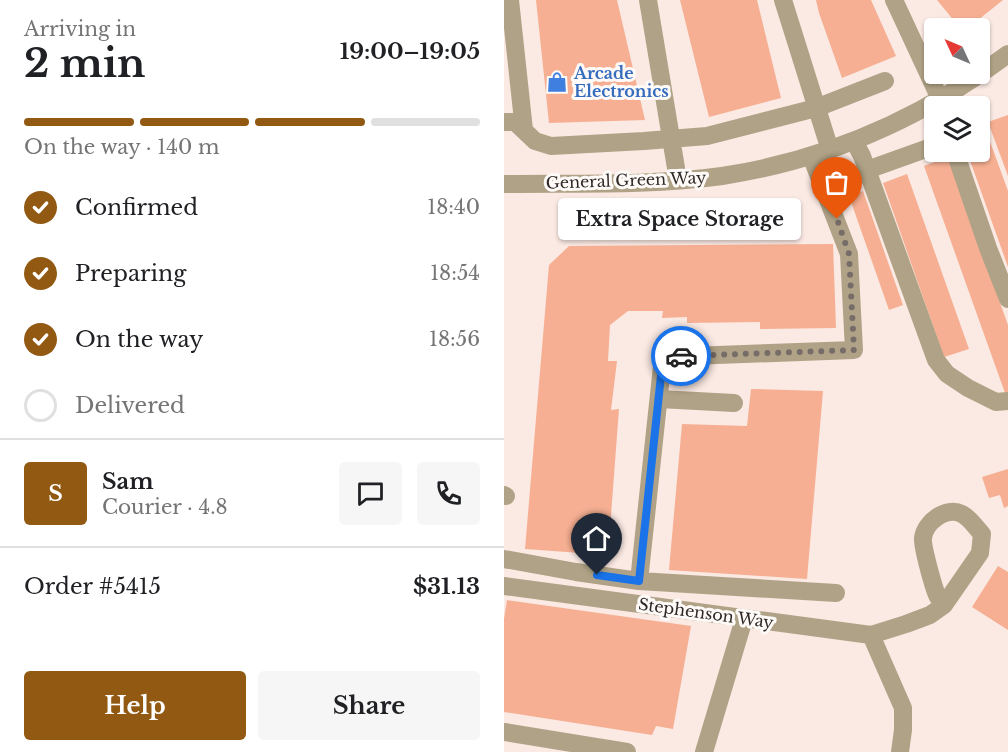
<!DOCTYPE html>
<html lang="en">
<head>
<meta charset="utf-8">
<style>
	body { margin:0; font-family:"Libre Baskerville",serif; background:#f6f6f6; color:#202124; height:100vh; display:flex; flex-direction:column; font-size:22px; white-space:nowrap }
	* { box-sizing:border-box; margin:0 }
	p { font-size:20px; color:#757577 }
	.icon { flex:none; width:33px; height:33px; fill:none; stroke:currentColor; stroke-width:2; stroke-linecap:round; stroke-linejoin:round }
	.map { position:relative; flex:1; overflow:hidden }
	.side { display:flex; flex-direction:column; background:#fff; width:504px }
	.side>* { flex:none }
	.needle { width:39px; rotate:314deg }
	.controls { position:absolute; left:420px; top:18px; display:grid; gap:12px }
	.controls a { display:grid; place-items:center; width:66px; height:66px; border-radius:6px; background:#fff; box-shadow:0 2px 4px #0004; font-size:30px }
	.pin { position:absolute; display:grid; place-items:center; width:51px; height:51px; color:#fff; margin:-62px -26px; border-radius:50% 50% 50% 0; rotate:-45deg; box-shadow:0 0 6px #0007 }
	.pin .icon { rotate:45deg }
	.courier { position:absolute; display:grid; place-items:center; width:60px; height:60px; margin:-30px; border:4px solid #1a73e8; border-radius:50%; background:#fff; color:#222; box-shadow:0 2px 8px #0007 }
	.bubble { position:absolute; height:42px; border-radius:6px; background:#fff; box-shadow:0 2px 4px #0004; font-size:20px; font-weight:700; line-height:42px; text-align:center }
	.summary em { font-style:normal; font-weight:700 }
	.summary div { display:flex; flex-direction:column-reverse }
	.summary { display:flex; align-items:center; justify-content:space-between; height:102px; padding:0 24px }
	h1 { font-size:39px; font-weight:700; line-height:45px }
	.bar { display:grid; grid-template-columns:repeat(4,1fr); gap:9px 6px; align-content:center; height:72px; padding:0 24px }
	.bar i { height:8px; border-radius:4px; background:#e0e0e0 }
	.bar .current { background:#915912 }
	.bar p { grid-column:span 4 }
	.line { display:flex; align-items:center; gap:15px; padding:0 24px; border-top:2px solid #e0e0e0 }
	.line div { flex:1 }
	.round { display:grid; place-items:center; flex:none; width:63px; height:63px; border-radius:6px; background:#f6f6f6 }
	ol { padding:0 24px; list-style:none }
	li { display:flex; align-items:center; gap:18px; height:66px }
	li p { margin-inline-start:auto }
	li .icon { padding:6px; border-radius:50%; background:#915912; color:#fff; stroke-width:4 }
	li:last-child { color:#757577 }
	li i { width:33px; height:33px; border:3px solid #e0e0e0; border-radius:50% }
	.cta { display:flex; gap:12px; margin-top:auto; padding:12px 24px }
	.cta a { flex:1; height:69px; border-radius:6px; background:#915912; color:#fff; font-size:24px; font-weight:700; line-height:69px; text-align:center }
	.cta a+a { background:#f6f6f6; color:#202124 }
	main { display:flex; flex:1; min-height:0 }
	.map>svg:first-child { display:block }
</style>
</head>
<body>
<main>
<section class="side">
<div class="summary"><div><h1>2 min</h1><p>Arriving in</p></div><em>19:00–19:05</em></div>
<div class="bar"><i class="current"></i><i class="current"></i><i class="current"></i><i></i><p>On the way · 140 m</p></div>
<ol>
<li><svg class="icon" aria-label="check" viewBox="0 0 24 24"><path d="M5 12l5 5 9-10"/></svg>Confirmed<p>18:40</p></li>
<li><svg class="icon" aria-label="check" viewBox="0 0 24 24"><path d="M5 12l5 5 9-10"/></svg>Preparing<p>18:54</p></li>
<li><svg class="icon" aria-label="check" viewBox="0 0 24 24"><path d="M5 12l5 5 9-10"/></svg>On the way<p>18:56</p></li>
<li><i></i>Delivered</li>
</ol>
<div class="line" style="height:108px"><b class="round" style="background:#915912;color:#fff">S</b><div><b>Sam</b><p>Courier · 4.8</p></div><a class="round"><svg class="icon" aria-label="chat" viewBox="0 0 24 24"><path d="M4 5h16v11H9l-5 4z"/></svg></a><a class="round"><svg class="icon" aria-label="phone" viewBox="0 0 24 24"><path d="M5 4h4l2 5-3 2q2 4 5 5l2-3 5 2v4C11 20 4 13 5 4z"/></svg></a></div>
<div class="line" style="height:78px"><div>Order #5415</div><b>$31.13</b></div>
<div class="cta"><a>Help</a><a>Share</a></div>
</section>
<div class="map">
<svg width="504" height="752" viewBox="0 0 504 752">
	<rect width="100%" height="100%" fill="#fbe9e3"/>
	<!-- building -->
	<path fill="#f6af92" d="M32,0H113L141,120L45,123Z
		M176,0H253L277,98L205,117Z
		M312,0H367L392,56L338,78L315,13Z
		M433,0H499L464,28H456Z
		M504,115V176L484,122Z
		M484,136L504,191V267L463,152H476V139Z
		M444,157L504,325V392L501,393L420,166Z
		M403,174L465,349L440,357L379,183Z
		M359,191L399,305L385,310L345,196Z
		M329,244L332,328L256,329V322L183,323V317L158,318L159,311H124L106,325L104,361H113L107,410L115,409L104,555L21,549L45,265L65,246Z
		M247,389L319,391L303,579L165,570L178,424L243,426Z
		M504,469V506L500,508L496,495L485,498L478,477Z
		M494,566L504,572V630L468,607Z
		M3,600L187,626L169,729L152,726L148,735L0,712V619Z"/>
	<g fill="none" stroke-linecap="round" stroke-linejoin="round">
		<!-- minor -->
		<path stroke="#b0a286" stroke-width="18" d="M6,0L20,130
			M144,0L174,180
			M279,0L326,150
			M390,0L436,99
			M0,122H11L31,141L47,146L140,141L203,136L312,108L381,81
			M350,141L358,156L432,360L443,374L464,388L492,402L504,401
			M447,152L452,155L484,248L504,299
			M363,170L430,146
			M0,184C72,183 146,186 218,176C323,160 420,117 504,54
			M155,399L230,403
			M0,495L2,496
			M0,559L72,572L135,581L332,593
			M135,581L159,357L350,350L345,254L307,156
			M0,586L367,635L402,624L426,615L440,605L476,553L478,534C472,528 466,518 458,514C442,506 421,522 419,538C418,546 430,590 434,597C436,600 438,602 440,605
			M367,635L399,708V730L396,752
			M0,732L123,752
			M200,752L240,619"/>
	</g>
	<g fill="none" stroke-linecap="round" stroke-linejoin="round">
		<!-- done -->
		<path stroke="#766c68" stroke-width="6" stroke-dasharray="0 10.8" d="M177,356L350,350L345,254L333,219"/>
		<!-- route -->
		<path stroke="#1a73e8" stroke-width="8" d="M93,575L135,581L159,357L177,356"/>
	</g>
	<!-- icons -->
	<defs>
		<g id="shop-bare" transform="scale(1.62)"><path d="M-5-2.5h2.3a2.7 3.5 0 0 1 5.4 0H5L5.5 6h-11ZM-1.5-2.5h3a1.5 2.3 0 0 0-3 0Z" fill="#3f7fe0" stroke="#fdfaf8" stroke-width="2.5" paint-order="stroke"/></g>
	</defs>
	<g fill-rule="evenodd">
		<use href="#shop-bare" x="53" y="82"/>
	</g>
	<g text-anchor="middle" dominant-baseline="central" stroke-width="6" stroke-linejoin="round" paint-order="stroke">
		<!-- shop labels -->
		<g font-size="16" font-weight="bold" fill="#366cbe" stroke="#fdfaf8" text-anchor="start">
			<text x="70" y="73">Arcade<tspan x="70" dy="18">Electronics</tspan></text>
		</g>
		<!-- street labels -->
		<g font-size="16" fill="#2f2826" stroke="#fdfaf8">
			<text transform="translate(122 180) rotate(-2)">General Green Way</text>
			<text transform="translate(202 613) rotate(8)">Stephenson Way</text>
		</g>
	</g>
</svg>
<div class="controls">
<a><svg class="needle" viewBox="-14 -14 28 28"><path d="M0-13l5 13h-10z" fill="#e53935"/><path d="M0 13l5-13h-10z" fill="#757577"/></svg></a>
<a><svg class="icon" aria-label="layers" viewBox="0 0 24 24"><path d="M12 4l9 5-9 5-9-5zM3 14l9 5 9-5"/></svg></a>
</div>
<div class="pin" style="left:333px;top:219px;background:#ea580c"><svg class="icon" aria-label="bag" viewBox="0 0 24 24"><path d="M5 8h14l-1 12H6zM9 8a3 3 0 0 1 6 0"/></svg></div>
<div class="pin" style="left:93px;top:575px;background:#1f2937"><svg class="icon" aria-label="home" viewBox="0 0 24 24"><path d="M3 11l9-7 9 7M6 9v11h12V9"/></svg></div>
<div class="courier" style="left:177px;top:356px"><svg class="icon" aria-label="car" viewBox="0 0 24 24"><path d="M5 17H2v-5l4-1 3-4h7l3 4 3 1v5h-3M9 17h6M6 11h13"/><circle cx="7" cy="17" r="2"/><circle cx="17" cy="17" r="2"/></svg></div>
<div class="bubble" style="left:54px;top:198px;width:243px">Extra Space Storage</div>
</div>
</main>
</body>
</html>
